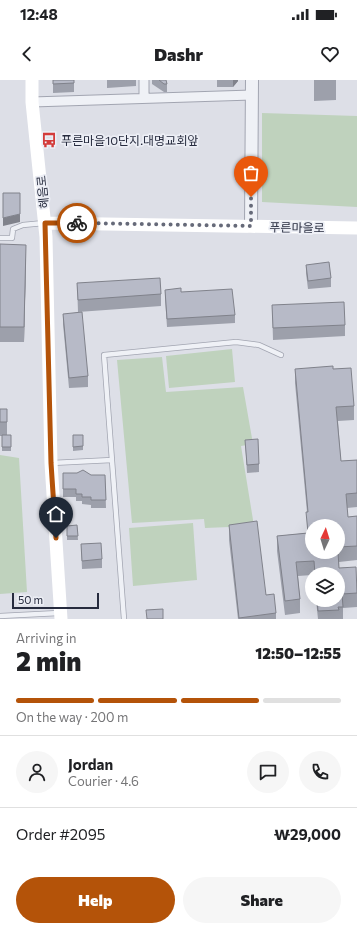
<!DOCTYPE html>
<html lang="en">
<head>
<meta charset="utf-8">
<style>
	body { margin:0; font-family:Commissioner,"Noto Sans KR",sans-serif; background:#f6f6f6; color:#202124; height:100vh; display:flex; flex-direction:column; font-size:15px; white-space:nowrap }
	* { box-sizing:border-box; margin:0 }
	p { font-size:13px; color:#757577 }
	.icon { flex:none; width:22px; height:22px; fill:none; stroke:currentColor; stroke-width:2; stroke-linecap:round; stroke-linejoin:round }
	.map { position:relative; height:539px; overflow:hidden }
	.drawer { display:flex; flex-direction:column; background:#fff; flex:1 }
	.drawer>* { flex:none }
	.needle { width:26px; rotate:4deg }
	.buttons { position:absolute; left:305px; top:439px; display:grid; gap:8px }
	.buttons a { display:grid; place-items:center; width:40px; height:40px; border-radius:50%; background:#fff; box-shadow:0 4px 16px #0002; font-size:20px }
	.scale { position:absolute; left:12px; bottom:10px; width:87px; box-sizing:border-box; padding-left:4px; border:2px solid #262b3e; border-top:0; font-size:11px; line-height:14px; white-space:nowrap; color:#262b3e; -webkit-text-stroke:3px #eceef5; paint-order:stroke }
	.pin { position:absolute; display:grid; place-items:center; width:34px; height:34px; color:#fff; margin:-41px -17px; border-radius:50% 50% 50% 0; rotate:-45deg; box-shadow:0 0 4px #0007 }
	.pin .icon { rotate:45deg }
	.courier { position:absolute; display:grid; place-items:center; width:40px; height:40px; margin:-20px; border:3px solid #b45309; border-radius:50%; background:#fff; color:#222; box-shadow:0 1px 5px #0007 }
	.head em { font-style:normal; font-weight:800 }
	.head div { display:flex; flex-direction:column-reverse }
	.head { display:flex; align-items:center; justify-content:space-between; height:68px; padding:0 16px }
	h1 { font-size:26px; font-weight:800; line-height:30px }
	.bar { display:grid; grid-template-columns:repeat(4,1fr); gap:6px 4px; align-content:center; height:48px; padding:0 16px }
	.bar i { height:5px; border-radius:3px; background:#e0e0e0 }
	.bar .active { background:#b45309 }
	.bar p { grid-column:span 4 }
	.line { display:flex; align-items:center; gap:10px; padding:0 16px; border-top:1px solid #e0e0e0 }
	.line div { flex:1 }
	.round { display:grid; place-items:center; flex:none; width:42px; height:42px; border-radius:21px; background:#f6f6f6 }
	.button { display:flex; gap:8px; margin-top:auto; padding:8px 16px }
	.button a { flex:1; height:46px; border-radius:24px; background:#b45309; color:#fff; font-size:16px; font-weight:800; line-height:46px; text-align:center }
	.button a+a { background:#f6f6f6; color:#202124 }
	.status { display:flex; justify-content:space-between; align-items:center; height:28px; padding:0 20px; background:#fff; direction:ltr }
	.status svg { height:11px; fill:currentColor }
	header { display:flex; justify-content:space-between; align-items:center; height:52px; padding:0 16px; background:#fff; font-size:18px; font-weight:800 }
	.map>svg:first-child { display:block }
</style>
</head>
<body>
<div class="status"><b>12:48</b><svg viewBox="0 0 49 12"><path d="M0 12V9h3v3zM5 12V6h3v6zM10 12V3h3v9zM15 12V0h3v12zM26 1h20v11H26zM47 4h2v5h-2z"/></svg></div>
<header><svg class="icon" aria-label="back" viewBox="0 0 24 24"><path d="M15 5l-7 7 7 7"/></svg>Dashr<svg class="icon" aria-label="heart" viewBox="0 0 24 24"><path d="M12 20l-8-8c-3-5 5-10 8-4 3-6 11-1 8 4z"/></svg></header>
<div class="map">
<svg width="357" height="539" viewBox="0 0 357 539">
	<rect width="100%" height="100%" fill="#dddfe7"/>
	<!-- green -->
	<path fill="#bfd2bd" d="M262,33L357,36V127L262,122Z
		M232,269L235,302L169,308L166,276Z
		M162,277L166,312L243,307L253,364L241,366L254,446L205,448L204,439L132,443L117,280Z
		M0,375L19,378L27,512L0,514Z
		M193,443L197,500L133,506L129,448Z"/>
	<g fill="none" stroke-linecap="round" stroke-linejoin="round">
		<!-- service casing -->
		<g stroke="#a2a5b1" stroke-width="6">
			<path id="service" d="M0,158H12L13,149L23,145L44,143
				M52,383L112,380
				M0,536L59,533
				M124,539L104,275L236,262L259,265L281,275"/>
		</g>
		<!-- minor casing -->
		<g stroke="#a2a5b1" stroke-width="11">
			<path id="minor" d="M144,0V17
				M32,22L252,15"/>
		</g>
		<!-- tertiary casing -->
		<g stroke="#a2a5b1" stroke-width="14">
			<path id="tertiary" d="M251,146L252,0"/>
		</g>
		<!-- service -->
		<use href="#service" stroke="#eff1f6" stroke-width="4.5"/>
		<!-- minor -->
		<use href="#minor" stroke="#eff1f6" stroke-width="9"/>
		<!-- tertiary -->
		<use href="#tertiary" stroke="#eff1f6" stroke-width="12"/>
		<!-- secondary -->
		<path stroke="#fff" stroke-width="13" d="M32,0V22L46,157L51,383L61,539
			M45,143L357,148"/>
	</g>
	<!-- wall -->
	<path fill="#9da0ab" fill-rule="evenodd" d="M53,0H74V12L53,13Z
		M107,0H136V6L107,8Z
		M152,0H166L167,4V12H164L152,4Z
		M217,0H238V1L233,7H217Z
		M314,0H336V20L314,21Z
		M0,164L26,180L24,262H0Z
		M306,185L331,198V207L308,209L306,193Z
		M77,203L161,214V226L78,232Z
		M165,210L181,212L235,235V243L167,247L165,218Z
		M272,225L345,245V256L273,260Z
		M63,234L88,296V307L69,308L63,244Z
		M295,289H333L354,326V340L338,341L341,381L357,380V427L347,428L348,437L357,436V480L339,482V488L357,505V527L343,528V539H318L316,520H338V494H312V495L298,496L300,519V533L285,535L277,471V456L307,453V432L295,303ZM312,446H338V472Z
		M0,329H7V355H11V371H2V356H0Z
		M73,355H83V370L73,371Z
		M245,360L259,384V392L247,393Z
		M63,393L91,395H105L106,428H91V425L82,424V421H76V417H63Z
		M77,445L78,460H67V446Z
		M229,445L266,515L276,533V539H238L229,460Z
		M81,464L102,479V488L82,489Z"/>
	<!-- shaded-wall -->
	<path fill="#80828b" d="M233,0H238V1L233,7Z
		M20,134V142L3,146V138Z
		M26,165V180L24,262V247Z"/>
	<!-- building -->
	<path fill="#b7bac7" stroke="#80828b" d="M53,0H74V3L53,4Z
		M159,0H166L167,4H164Z
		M3,113H20V134L3,138Z
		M0,164L26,165L24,247H0Z
		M329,182L331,198L308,201L306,185Z
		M160,198L161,214L78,220L77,203Z
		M181,208V212L232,209L235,235L167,239L165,210Z
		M344,222L345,245L273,248L272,225Z
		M82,232L88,296L69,298L63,234Z
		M333,286V289L351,288L354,326L336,327L341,381L357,380V413L346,414L348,437L357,436V466L338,467V446H312V472H338L339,488L356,487L357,513L342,514L343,527H338L339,530L318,531L317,520H338V494H315L314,481L296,482L300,519L285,521L277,456L308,453L306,432H308L295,289Z
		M0,329H7V342H0Z
		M2,355H11V367H2Z
		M73,355H83V366L73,367Z
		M258,359L259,384L247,385L245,360Z
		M83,390L91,395H105L106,420H91V417H82V414H76V409H63V393H77Z
		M257,441L266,515L274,514L276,533L239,538L229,445Z
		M77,445L78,456H67V446Z
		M101,463L102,479L82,481L81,464Z
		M163,529V539H147L146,530Z"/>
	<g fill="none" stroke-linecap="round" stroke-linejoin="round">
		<!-- done -->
		<path stroke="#666a79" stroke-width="4" stroke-dasharray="0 7.2" d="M77,143L251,146V117"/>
		<!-- route -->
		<path stroke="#b45309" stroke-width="5" d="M56,458L51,383L45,143H77"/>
	</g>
	<!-- icons -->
	<defs>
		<g id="bus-bare" transform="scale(1.2)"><path d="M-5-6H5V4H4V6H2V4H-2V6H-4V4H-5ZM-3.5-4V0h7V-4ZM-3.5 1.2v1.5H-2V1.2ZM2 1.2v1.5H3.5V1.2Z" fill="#d33b3a" stroke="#eceef5" stroke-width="2.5" paint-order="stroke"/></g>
	</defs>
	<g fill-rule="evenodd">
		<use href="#bus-bare" x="49" y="60"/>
	</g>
	<g text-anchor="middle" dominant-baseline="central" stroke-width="3.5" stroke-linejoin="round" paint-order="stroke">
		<!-- poi labels -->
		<g font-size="12" fill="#262b3e" stroke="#eceef5" text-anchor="start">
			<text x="61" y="60">푸른마을10단지.대명교회앞</text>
		</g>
		<!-- street labels -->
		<g font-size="12" fill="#262b3e" stroke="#eceef5">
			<text transform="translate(42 112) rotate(-96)">혜음로</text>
			<text transform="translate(297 147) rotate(1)">푸른마을로</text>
		</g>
	</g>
</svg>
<div class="buttons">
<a><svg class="needle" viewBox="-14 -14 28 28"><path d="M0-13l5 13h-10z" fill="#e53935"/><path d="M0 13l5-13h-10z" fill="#757577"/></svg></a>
<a><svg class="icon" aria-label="layers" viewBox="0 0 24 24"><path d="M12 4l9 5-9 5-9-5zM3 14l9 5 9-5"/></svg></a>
</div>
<div class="scale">50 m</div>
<div class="pin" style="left:251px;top:117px;background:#ea580c"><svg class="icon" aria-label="bag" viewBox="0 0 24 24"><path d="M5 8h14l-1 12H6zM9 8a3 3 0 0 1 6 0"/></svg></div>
<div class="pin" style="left:56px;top:458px;background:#1f2937"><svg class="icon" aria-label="home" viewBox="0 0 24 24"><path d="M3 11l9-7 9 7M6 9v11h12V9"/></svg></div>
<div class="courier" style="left:77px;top:143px"><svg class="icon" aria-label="bike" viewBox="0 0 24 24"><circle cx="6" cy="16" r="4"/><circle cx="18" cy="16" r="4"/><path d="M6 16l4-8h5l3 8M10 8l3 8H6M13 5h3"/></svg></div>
</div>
<section class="drawer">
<div class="head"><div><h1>2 min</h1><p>Arriving in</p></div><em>12:50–12:55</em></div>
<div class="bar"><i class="active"></i><i class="active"></i><i class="active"></i><i></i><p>On the way · 200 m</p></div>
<div class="line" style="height:72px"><a class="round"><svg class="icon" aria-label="person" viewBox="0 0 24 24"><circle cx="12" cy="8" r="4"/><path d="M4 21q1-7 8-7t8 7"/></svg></a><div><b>Jordan</b><p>Courier · 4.6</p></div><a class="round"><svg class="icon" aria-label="chat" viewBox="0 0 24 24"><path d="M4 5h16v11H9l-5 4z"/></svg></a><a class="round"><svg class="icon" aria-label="phone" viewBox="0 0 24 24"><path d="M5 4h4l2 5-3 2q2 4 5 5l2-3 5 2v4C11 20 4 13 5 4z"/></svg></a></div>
<div class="line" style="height:52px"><div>Order #2095</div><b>₩29,000</b></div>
<div class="button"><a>Help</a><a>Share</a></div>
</section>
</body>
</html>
